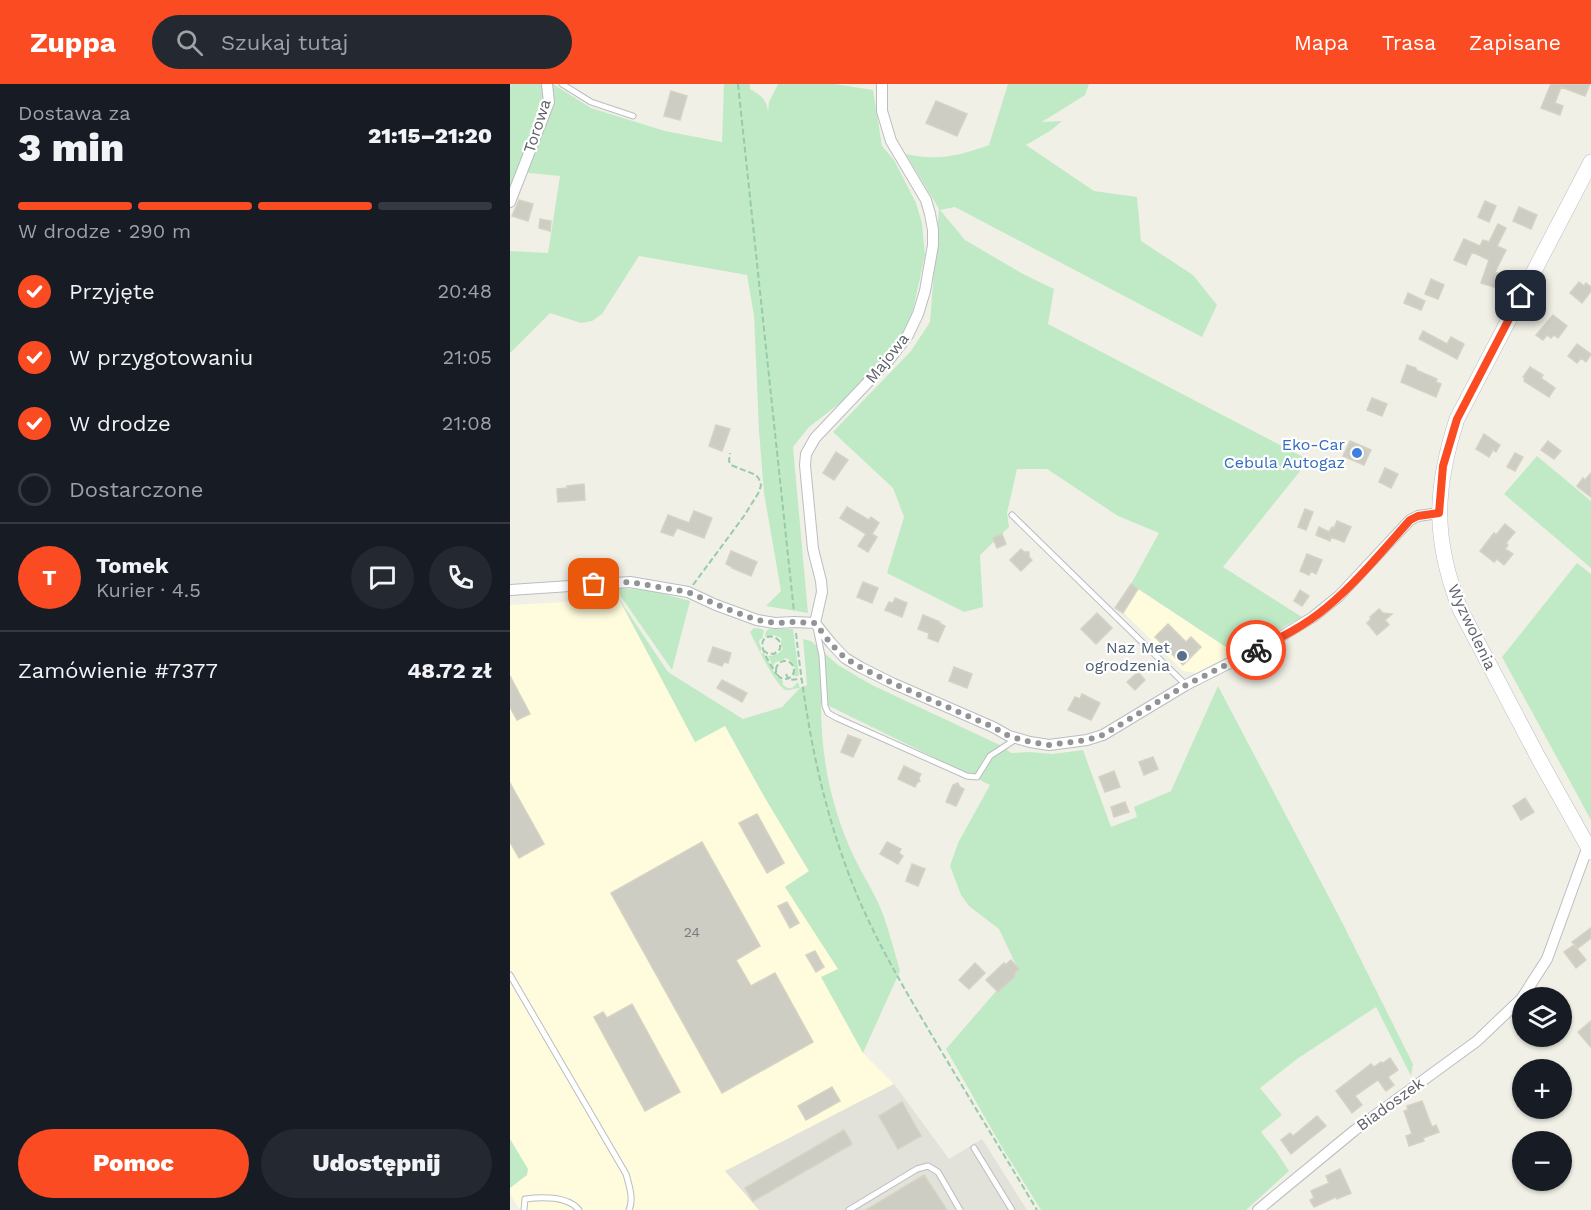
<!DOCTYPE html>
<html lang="pl">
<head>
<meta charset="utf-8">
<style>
	body { margin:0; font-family:"Work Sans",sans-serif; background:#242831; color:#f1f3f6; height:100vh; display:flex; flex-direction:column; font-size:22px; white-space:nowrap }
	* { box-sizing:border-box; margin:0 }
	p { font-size:20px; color:#9ea1a6 }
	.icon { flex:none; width:33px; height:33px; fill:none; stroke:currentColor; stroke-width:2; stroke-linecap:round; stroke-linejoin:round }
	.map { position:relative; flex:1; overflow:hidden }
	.side { display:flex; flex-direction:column; background:#171b24; width:510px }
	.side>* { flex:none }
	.tools { position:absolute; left:1002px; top:903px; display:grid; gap:12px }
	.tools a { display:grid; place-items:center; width:60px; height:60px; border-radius:50%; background:#171b24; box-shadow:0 2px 4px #0004; font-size:30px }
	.pin { position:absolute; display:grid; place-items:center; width:51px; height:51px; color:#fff; margin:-26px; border-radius:12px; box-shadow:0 3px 9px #0006 }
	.courier { position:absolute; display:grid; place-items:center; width:60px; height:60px; margin:-30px; border:4px solid #fa4b23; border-radius:50%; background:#fff; color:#222; box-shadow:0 2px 8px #0007 }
	.summary em { font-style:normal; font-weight:800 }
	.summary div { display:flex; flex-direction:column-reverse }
	.summary { display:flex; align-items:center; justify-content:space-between; height:102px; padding:0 18px }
	h1 { font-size:39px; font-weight:800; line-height:45px }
	.bar { display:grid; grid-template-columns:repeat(4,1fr); gap:9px 6px; align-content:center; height:72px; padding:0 18px }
	.bar i { height:8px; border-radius:4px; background:#363941 }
	.bar .current { background:#fa4b23 }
	.bar p { grid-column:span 4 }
	.line { display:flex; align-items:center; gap:15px; padding:0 18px; border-top:2px solid #363941 }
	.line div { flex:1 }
	.round { display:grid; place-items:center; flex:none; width:63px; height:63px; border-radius:32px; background:#242831 }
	ol { padding:0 18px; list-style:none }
	li { display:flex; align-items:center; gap:18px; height:66px }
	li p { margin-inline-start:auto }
	li .icon { padding:6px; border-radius:50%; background:#fa4b23; color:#fff; stroke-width:4 }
	li:last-child { color:#9ea1a6 }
	li i { width:33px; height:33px; border:3px solid #363941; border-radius:50% }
	.cta { display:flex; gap:12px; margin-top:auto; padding:12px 18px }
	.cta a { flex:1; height:69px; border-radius:36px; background:#fa4b23; color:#fff; font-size:24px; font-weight:800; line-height:69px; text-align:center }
	.cta a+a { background:#242831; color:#f1f3f6 }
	header { display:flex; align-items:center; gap:36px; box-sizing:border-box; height:84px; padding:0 30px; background:#fa4b23; color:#fff }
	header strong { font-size:28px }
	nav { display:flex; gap:33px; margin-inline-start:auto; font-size:21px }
	.search { width:420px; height:54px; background:#242831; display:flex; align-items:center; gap:15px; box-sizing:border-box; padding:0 21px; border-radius:33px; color:#9ea1a6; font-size:22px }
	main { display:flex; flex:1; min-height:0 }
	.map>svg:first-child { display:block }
</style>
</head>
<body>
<header>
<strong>Zuppa</strong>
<div class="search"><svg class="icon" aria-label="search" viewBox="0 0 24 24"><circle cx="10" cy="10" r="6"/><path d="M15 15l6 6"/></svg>Szukaj tutaj</div>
<nav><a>Mapa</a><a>Trasa</a><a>Zapisane</a></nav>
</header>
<main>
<section class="side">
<div class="summary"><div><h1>3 min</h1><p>Dostawa za</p></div><em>21:15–21:20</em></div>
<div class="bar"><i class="current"></i><i class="current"></i><i class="current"></i><i></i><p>W drodze · 290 m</p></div>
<ol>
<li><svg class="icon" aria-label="check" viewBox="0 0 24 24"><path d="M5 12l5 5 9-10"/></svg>Przyjęte<p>20:48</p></li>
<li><svg class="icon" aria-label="check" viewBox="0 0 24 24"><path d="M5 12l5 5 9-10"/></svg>W przygotowaniu<p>21:05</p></li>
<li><svg class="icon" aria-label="check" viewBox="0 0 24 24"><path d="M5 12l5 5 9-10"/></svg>W drodze<p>21:08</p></li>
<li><i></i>Dostarczone</li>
</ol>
<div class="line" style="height:108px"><b class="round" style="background:#fa4b23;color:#fff">T</b><div><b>Tomek</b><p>Kurier · 4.5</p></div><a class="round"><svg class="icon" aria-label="chat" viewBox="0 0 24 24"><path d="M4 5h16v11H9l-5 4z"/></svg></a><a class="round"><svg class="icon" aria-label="phone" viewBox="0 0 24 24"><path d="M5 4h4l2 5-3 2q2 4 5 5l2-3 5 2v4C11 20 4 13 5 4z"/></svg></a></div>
<div class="line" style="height:78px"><div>Zamówienie #7377</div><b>48.72 zł</b></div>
<div class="cta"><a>Pomoc</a><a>Udostępnij</a></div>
</section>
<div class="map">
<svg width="1081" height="1126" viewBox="0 0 1081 1126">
	<rect width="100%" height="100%" fill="#f1f0e6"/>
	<!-- commercial -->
	<path fill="#fffbdd" d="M620,500L725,569L686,589L673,587L606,521Z
		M109,515L185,658L215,641L255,714L299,788L275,803L328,885L312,894L353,969L384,1000L216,1087L249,1126H10L0,1110V1104L16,1091L18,1085L0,1055V521Z"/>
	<!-- industrial -->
	<path fill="#e2e1da" d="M384,1000L439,1075L472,1055L517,1126H249L215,1087Z"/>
	<!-- green -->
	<path fill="#c0eac5" d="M0,0H43L81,24L155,47L212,58L214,0H240V5C250,11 257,15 258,28L259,18L268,0H325L363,6L372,62L384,76L406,119L412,139L415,171L399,244L352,302L299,343L283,363L298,529L256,522L271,507L254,409L249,347L244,232L237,191L129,172L92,230L82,237L71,239L40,229L1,268H0V167L38,169L50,92L9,88L0,110Z
		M498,0H579L575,11L532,38L552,37L540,47L516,61L584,107L627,113L631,157L683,191L707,221L692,253L445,123L430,126L455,156L513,190L544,205L538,240L799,376L713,483L792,533L725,569L621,500L649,449L608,432L537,385H507L497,429L499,443L470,471L473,523L454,528L377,489L394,433L383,404L323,348L401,267L420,238L429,125L396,70C428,77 448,72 479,61Z
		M1027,372L1081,417V484L994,410Z
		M1067,479L1081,490V736L992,573Z
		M105,504L138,506L180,517L162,586Z
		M109,515L158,588L233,635L272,623L290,604C286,604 279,607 276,606C266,603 245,558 240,548L244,544L252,545L254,547L252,555H250L249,558L252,566L250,567L252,570L254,569L266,592L273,597V601L278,604H282L288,598L290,604L297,601L293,555L301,557L328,581L362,601L492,662L501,669L520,668L542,670L573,666L601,743L627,733L624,723L661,707L708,602L832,838L903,980L901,992L866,923L787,975L750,1004L772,1031L751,1048L766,1067L779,1087L736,1126H531L493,1065L436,965L507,883L489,845L459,822L451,811L440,782L448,759L480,701L311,618C311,675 321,724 345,775C355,795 367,813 374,833C380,851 385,869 390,887L353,969L311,893L328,885L275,803L299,787L255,714L215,642L185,658Z
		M259,545H283L289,591L288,592H283L285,584L278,575L275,574L274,576L266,578L264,580V584L258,572C264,572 271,569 273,564L271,563V557L272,556L270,553H268L264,551L255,553L256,547Z
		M0,1055L18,1085L17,1091L0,1104Z"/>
	<!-- building -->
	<path fill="#cecdc4" stroke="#d6d2c3" stroke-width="1.5" d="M1041,0H1080L1075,12L1051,3L1045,19L1053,22L1050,31L1031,24Z
		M161,7L177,12L170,36L154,32Z
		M426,17L457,30L447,52L416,39Z
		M9,116L23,120L18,137L2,132Z
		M975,117L986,122L979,138L968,133Z
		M1009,123L1027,131L1021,145L1003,137Z
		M30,135L41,137L40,147L29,144Z
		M988,140L996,144L987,162L996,166L985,188L995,192L990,205L971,199L979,176L962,168L956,181L944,176L954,155L970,162L973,156L979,158Z
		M921,195L934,201L928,215L915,210Z
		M1069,198L1074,202L1076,199L1081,203V207L1072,219L1060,209Z
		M898,209L915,217L911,226L894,219Z
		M1043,231L1057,242L1048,254L1044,251L1041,254L1037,251L1033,256L1026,251Z
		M913,247L937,260L941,253L954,260L947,275L909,255Z
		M1067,260L1081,270L1076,278L1071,274L1067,279L1058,272Z
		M897,281L906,284V286L927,295L926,298L931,300L926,313L891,298Z
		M1020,283L1033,291L1031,294L1045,304L1039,313L1014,297L1015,294L1013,293Z
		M862,314L877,320L872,332L857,326Z
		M206,341L220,345L212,367L199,362Z
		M974,350L990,361L986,368L983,366L979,373L966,365Z
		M840,357L861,366L854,381L833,372Z
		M1038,357L1051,367L1044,375L1031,366Z
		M326,368L338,376L324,396L313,389Z
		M1005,369L1013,373L1005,387L997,383Z
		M875,384L888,390L881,404L869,398Z
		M1081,389V413L1067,402L1073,394L1075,396Z
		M74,400L75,416L48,418L47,405L57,404V402Z
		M337,423L359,436L361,433L369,439L362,450L367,453L358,468L348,462L356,450L330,434Z
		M795,425L803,428L796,446L788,443Z
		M184,427L202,434L194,454L167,444L163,452L151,448L158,431L179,439Z
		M827,437L841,443L834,458L821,453L820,457L806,451L809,443L819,448L822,443L824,444Z
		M995,440L1005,448L996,459L998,461L995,465L1003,470L994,481L987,475L984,478L970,467L984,449L986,451Z
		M492,450L496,460L487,464L483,454Z
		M511,465L514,468H519V473L522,476L511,487L500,476Z
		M221,467L247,478L241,492L222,484V483L216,480Z
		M797,470L812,476L806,490L801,487L799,491L790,487Z
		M353,498L368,504L362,519L347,513Z
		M621,500L628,505L613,529L605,524Z
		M790,506L799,512L792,522L784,517Z
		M385,514L397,519L392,533L375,526L379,518L383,519Z
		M869,525L873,529L882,530L875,536L879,541L867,551L857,539L861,535L860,533Z
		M587,529L602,544L586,560L571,545Z
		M413,531L430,538L429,539L435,542L428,558L418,554L419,549L408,545Z
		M658,540L676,558L681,553L691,563L673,581L645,553Z
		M203,563L221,569L218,579L214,578L212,582L198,577Z
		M444,583L462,590L457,604L439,597Z
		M628,588L635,596L625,606L617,598Z
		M0,592L20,630L7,636L0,623Z
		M212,596L237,609L232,618L207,604Z
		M572,610L590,619L581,636L558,626L565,613L570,615Z
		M338,651L351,656L343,673L331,668Z
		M643,673L648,685L634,691L629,678Z
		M394,682L411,690L409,694L410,697L407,699L405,703L388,695Z
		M604,687L610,703L595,708L589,693Z
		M0,699L34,760L9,774L0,758Z
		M448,699L450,703L454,705L446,722L436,718L443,701Z
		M1015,714L1024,728L1011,736L1003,722Z
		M615,718L619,728L604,733L601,723Z
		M247,730L274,779L257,789L229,739Z
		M192,758L250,862L226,876L241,902L265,889L303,958L212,1009L101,809Z
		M377,758L391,765L389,769L393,772L388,780L370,770Z
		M402,780L415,785L408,802L396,797Z
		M277,818L289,839L280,844L268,822Z
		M1081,844V854L1068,864L1062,858Z
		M1064,861L1076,876L1066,884L1054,868Z
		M305,867L314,883L306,888L296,871Z
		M501,876L509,885L504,890L505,892L488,908L476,896L494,879L495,881Z
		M465,879L475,889L459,905L449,896Z
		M122,920L170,1008L135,1027L84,933L93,928L97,934Z
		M1081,937V963L1068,948Z
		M880,974L888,986L878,993L884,1001L876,1007L868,996L845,1012L852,1021L842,1029L826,1007L861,980L864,983L871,978L873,979Z
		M322,1003L330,1017L296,1036L288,1022Z
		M912,1017L922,1043L926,1041L929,1048L913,1054L914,1057L899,1062L896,1052L902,1050L894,1027L898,1026L897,1022Z
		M392,1018L411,1052L388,1065L369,1032Z
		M807,1032L816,1042L781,1070L771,1056L780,1049L783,1052Z
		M334,1046L342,1060L243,1117L235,1104Z
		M830,1085L841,1109L827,1115L826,1113L804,1123L800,1116L804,1114L801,1107L819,1099L816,1092Z
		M414,1091L437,1126H356Z"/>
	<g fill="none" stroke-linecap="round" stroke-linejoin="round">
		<!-- lane casing -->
		<g stroke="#babdc2" stroke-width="7">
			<path id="lane" d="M52,0L81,18L123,32
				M502,431L676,601
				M306,543L312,572L315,622L318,629L327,634L457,692L467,693L480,672L506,655
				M0,891L116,1090C119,1101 124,1115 119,1126
				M464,1064L502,1126
				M14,1126L15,1115C31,1113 58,1112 69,1126
				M339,1126L407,1085L418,1082L428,1088L450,1126"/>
		</g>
		<!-- street casing -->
		<g stroke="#babdc2" stroke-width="12">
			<path id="street" d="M0,118L39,18L37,0
				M0,506L120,498L178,508L206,521L247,536L265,539L285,538L305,539L321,559L335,574L350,583L382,599L483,643L499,652L520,658L539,661L577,656L593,651L676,601L767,555L803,533L829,512L900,436L908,432L929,429
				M305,539L312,508L311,497L303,465L295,381L296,370L305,354L378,277L398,251L408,230L415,207L423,161V146L420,130L416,116L381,57L372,27V0
				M748,1126L845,1046L967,957L1012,914L1037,875L1078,762"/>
		</g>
		<!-- secondary casing -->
		<g stroke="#bbbec5" stroke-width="16">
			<path id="secondary" d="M1081,78L947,335C924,406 923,455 950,525L1029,675L1081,768"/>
		</g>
		<!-- path -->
		<path stroke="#97caab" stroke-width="2" stroke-dasharray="6 3" stroke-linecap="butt" d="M228,0L284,528
			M183,501L234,432L249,408L251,401L249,395L246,391L221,381L219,377L220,369
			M286,549C295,631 309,711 338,788C362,853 398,911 433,970C464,1022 496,1074 527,1126
			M253,566L257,569L264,570L270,565V558C263,548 249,552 253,565C256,574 262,583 267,591
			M266 586a9 9 0 1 1 18 0a9 9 0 1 1-18 0Z
			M276,590L279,596L291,595"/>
		<!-- lane -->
		<use href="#lane" stroke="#fff" stroke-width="5"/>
		<!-- street -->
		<use href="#street" stroke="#fff" stroke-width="10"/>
		<!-- secondary -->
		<use href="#secondary" stroke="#fff" stroke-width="15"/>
	</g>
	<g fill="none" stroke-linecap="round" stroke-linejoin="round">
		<!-- done -->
		<path stroke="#919394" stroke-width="6" stroke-dasharray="0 10.8" d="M84,500L120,498L178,508L217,525L247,536L265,539L285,538L305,539L321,560L335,574L350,583L382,599L483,643L499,652L520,658L539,661L577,656L593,651L676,601L746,566"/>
		<!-- route -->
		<path stroke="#fa4b23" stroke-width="8" d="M746,566C770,554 796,541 817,523C847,498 874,465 900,436L908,432L929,429L933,382L947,335L1011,212"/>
	</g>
	<!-- markers -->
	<circle fill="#3f7fe0" stroke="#fff" stroke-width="2" cx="847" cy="369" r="6"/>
	<circle fill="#5c6f8a" stroke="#fff" stroke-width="2" cx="672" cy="572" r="6"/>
	<g text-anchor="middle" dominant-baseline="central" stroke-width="4.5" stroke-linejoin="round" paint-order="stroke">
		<!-- number labels -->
		<g font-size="14" fill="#797c7f">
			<text x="182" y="848">24</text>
		</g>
		<!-- street labels -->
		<g font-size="16" fill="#5d6168" stroke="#fff">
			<text transform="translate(27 42) rotate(-72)">Torowa</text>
			<text transform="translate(377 274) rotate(-51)">Majowa</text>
			<text transform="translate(962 543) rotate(65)">Wyzwolenia</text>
			<text transform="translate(880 1020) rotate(-36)">Biadoszek</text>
		</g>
		<!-- shop labels -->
		<g font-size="16" fill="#366cbe" stroke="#fff" text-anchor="end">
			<text x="835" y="360">Eko-Car<tspan x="835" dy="18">Cebula Autogaz</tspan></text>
		</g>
		<!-- service labels -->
		<g font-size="16" fill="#4e5e75" stroke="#fff" text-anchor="end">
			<text x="660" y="563">Naz Met<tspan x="660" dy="18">ogrodzenia</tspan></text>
		</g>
	</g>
</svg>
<div class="tools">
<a><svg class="icon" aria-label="layers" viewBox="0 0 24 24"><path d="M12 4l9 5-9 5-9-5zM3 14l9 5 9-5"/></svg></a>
<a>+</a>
<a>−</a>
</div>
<div class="pin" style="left:84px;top:500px;background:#ea580c"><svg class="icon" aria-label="bag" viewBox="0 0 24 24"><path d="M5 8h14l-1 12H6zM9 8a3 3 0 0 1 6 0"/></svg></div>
<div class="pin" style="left:1011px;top:212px;background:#1f2937"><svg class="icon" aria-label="home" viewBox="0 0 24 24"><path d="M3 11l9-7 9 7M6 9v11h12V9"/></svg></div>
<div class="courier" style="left:746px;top:566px"><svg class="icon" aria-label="bike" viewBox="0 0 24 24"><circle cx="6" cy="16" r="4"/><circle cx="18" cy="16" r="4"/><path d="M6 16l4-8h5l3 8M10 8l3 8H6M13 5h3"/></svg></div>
</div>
</main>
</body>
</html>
